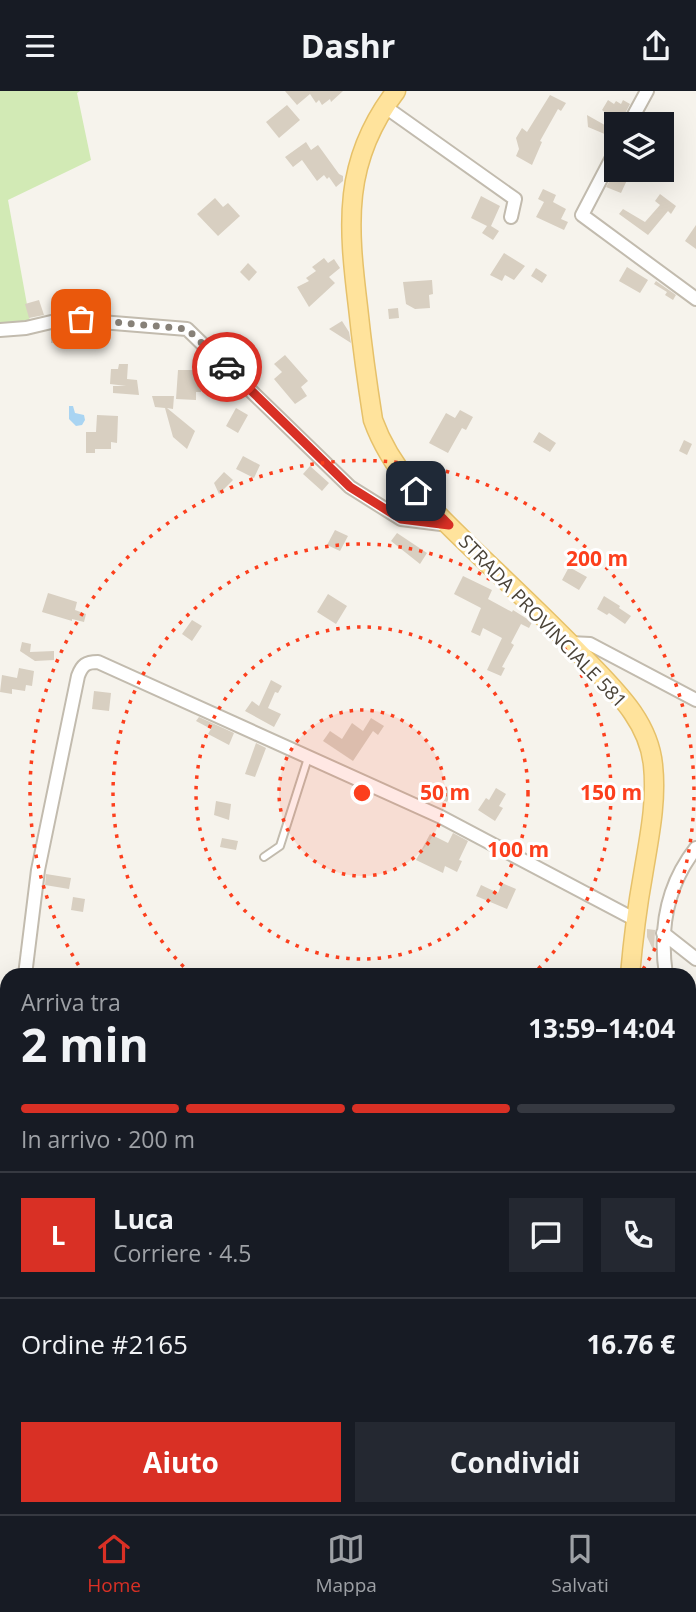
<!DOCTYPE html>
<html lang="it">
<head>
<meta charset="utf-8">
<style>
	body { margin:0; font-family:"Open Sans",sans-serif; background:#242831; color:#f1f3f6; height:100vh; display:flex; flex-direction:column; font-size:26px; white-space:nowrap }
	* { box-sizing:border-box; margin:0 }
	p { font-size:23px; color:#9ea1a6 }
	.icon { flex:none; width:38px; height:38px; fill:none; stroke:currentColor; stroke-width:2; stroke-linecap:round; stroke-linejoin:round }
	.map { position:relative; flex:1; overflow:hidden }
	.sheet { position:absolute; left:0px; top:877px; width:696px; height:548px; display:flex; flex-direction:column; background:#171b24; border-radius:21px 21px 0 0; box-shadow:0 7px 28px #0002 }
	.sheet>* { flex:none }
	.buttons { position:absolute; left:604px; top:21px; display:grid; gap:14px }
	.buttons a { display:grid; place-items:center; width:70px; height:70px; border-radius:0px; background:#171b24; box-shadow:0 7px 28px #0002; font-size:35px }
	.pin { position:absolute; display:grid; place-items:center; width:60px; height:60px; color:#fff; margin:-30px; border-radius:14px; box-shadow:0 4px 10px #0006 }
	.courier { position:absolute; display:grid; place-items:center; width:70px; height:70px; margin:-35px; border:5px solid #d93025; border-radius:50%; background:#fff; color:#222; box-shadow:0 2px 9px #0007 }
	.summary em { font-style:normal; font-weight:700 }
	.summary div { display:flex; flex-direction:column-reverse }
	.summary { display:flex; align-items:center; justify-content:space-between; height:119px; padding:0 21px }
	h1 { font-size:46px; font-weight:700; line-height:52px }
	.bar { display:grid; grid-template-columns:repeat(4,1fr); gap:10px 7px; align-content:center; height:84px; padding:0 21px }
	.bar i { height:9px; border-radius:5px; background:#363941 }
	.bar .active { background:#d93025 }
	.bar p { grid-column:span 4 }
	.line { display:flex; align-items:center; gap:18px; padding:0 21px; border-top:2px solid #363941 }
	.line div { flex:1 }
	.round { display:grid; place-items:center; flex:none; width:74px; height:74px; border-radius:0px; background:#242831 }
	.action { display:flex; gap:14px; margin-top:auto; padding:14px 21px }
	.action a { flex:1; height:80px; border-radius:0px; background:#d93025; color:#fff; font-size:28px; font-weight:700; line-height:80px; text-align:center }
	.action a+a { background:#242831; color:#f1f3f6 }
	header { display:flex; justify-content:space-between; align-items:center; height:91px; padding:0 21px; background:#171b24; font-size:32px; font-weight:700 }
	.menu { display:flex; justify-content:space-around; align-items:center; height:98px; border-top:2px solid #363941; background:#171b24; font-size:19px; color:#9ea1a6 }
	.menu a { display:grid; justify-items:center; gap:4px }
	.menu .active { color:#d93025 }
	.map>svg:first-child { display:block }
</style>
</head>
<body>
<header><svg class="icon" aria-label="menu" viewBox="0 0 24 24"><path d="M4 6h16M4 12h16M4 18h16"/></svg>Dashr<svg class="icon" aria-label="share" viewBox="0 0 24 24"><path d="M12 15V3M7 8l5-5 5 5M5 13v7h14v-7"/></svg></header>
<div class="map">
<svg width="696" height="1423" viewBox="0 0 696 1423">
	<rect width="100%" height="100%" fill="#f6f3ec"/>
	<!-- green -->
	<path fill="#d2eab5" d="M0,0H80L77,2L91,69L8,109L30,230L0,232Z
		M0,1103L7,1106V1213L0,1229Z"/>
	<!-- water -->
	<path fill="#a9d4f2" d="M69,315H73L75,322L84,324L85,329L82,334L76,335L69,328Z"/>
	<!-- building -->
	<path fill="#d8cfc1" d="M285,0H343L331,11L330,8L322,14L319,9L316,12L310,3L297,14Z
		M550,4L566,12L561,20L558,18L540,50L542,51L532,74L516,65L519,58L516,47L522,37L527,41Z
		M608,9L614,13L616,10L621,13L623,9L630,13L621,30L616,28V30L602,19Z
		M287,14L300,29L279,47L266,31Z
		M587,24L610,37L607,44L588,36Z
		M306,51L311,59L318,54L339,83L343,85V90L336,96L329,86L327,88L324,84L317,90L302,69L293,76L285,66Z
		M614,82L628,87L621,102L606,96Z
		M543,98L556,104L553,111L566,118L561,128L568,131L564,139L536,126L544,111L538,108Z
		M660,103L676,115L671,123L668,120L648,144L619,123L623,118L645,131L660,114L655,110Z
		M481,105L500,115L491,135L499,140L493,149L482,142L487,135L471,127Z
		M215,107L223,116L228,112L240,125L218,145L197,123Z
		M696,134V158L685,150Z
		M504,162L525,175L514,189L505,184L502,190L490,184Z
		M324,167L328,172L334,168L340,177L329,186L335,192L309,216L297,196L309,190L306,187L316,180L312,176Z
		M248,172L257,181L249,190L240,181Z
		M627,176L648,189L640,202L619,190Z
		M536,177L547,184L542,192L531,185Z
		M432,189L433,203L429,204L430,217L415,218L406,213L403,191Z
		M656,190L676,204L673,209L665,204L667,201L654,193Z
		M39,209L44,224L29,227L25,213Z
		M398,217L399,227L389,228L388,218Z
		M342,230L349,241L351,252L329,238Z
		M65,237L74,238V253L51,252V240Z
		M285,264L308,290L301,296L307,305L295,313L274,288L282,281L274,273Z
		M119,273H128L127,288L137,289L139,304L113,302V295H126L110,293L111,278H118Z
		M178,279H196V287H201V301H196V309L176,308Z
		M152,305H174L173,318L167,317L195,340L187,358L173,346L165,317L155,316Z
		M236,317L248,324L238,342L226,335Z
		M460,319L473,326L466,339L462,337L448,362L429,352L446,322L455,327Z
		M97,324L118,325L117,352L111,351V358H95V362H86V341H96Z
		M539,341L556,352L550,361L533,351Z
		M684,349L692,353L687,364L679,360Z
		M243,365L260,374L254,387L236,378Z
		M310,375L329,392L322,400L303,383Z
		M224,381L233,389L219,403L214,392Z
		M335,439L348,445L340,460L327,454Z
		M397,442L427,462L420,473L391,450Z
		M569,476L587,486L579,499L562,489Z
		M463,485L492,499L488,508L512,521L513,519L532,531L529,537L521,533L511,552L514,554L502,576L505,577L501,585L487,579L502,547L483,537L480,545L471,541L481,517L454,503Z
		M48,502L77,511L75,519L86,523L84,531L72,528V530L42,521Z
		M328,503L347,515L336,533L317,521Z
		M604,505L620,515L619,517L631,525L625,533L609,522L607,524L597,518Z
		M192,529L202,535L192,550L182,543Z
		M22,551L31,553L30,561L54,560V569L35,570L20,560Z
		M19,577L34,580L32,595L26,594L25,600L12,598V603L0,601L2,584L17,587Z
		M271,589L282,595L278,602L275,601L268,617L281,623L274,636L245,620L252,610L259,615Z
		M94,600L111,602L109,620L92,618Z
		M199,626L234,642L229,654L208,643L211,638L196,630Z
		M371,627L384,635L378,644L373,640L353,670L323,650L330,640L342,648L352,632L363,640Z
		M256,652L266,657L255,686L245,683Z
		M439,693L452,700L447,711L433,705Z
		M496,697L506,703L499,715L503,717L495,730L478,719L486,707L489,709Z
		M216,710L231,713L229,729L214,724Z
		M453,742L468,750L459,769L462,770L457,781L445,775L443,782L416,769L430,743L448,752Z
		M222,747L238,750L236,759L220,756Z
		M46,783L71,787L69,798L45,794Z
		M502,792L516,798L507,818L476,805L481,794L498,802Z
		M73,806L85,808L83,821L71,819Z
		M647,838L655,839L654,861L647,846Z"/>
	<g fill="none" stroke-linecap="round" stroke-linejoin="round">
		<!-- service casing -->
		<g stroke="#c2bbae" stroke-width="10">
			<path id="service" d="M264,766L280,755L308,667"/>
		</g>
		<!-- minor casing -->
		<g stroke="#c2bbae" stroke-width="16">
			<path id="minor" d="M384,15L515,108L511,126
				M629,33L647,0
				M616,59L582,124L696,208
				M0,239L26,237L64,228L187,238L350,396L401,428L449,434
				M570,552L590,553L696,609
				M663,842L696,868
				M25,884L38,779L78,585C82,574 86,571 98,571L441,726L636,829
				M666,884C659,837 667,794 696,757
				M0,998L7,970
				M457,1418H462
				M146,1423L151,1418"/>
		</g>
		<!-- primary casing -->
		<g stroke="#e6c16a" stroke-width="21">
			<path id="primary" d="M396,0C342,70 348,134 358,216C362,254 367,291 373,329C393,385 438,424 480,465C518,501 557,538 593,576C620,604 649,633 653,674C657,711 649,747 643,784C637,817 633,850 630,884
				M557,1423L558,1418"/>
		</g>
		<!-- service -->
		<use href="#service" stroke="#fff" stroke-width="6"/>
		<!-- minor -->
		<use href="#minor" stroke="#fff" stroke-width="12"/>
		<!-- primary -->
		<use href="#primary" stroke="#ffe39c" stroke-width="18"/>
	</g>
	<g fill="none" stroke-linecap="round" stroke-linejoin="round">
		<!-- done -->
		<path stroke="#878178" stroke-width="7" stroke-dasharray="0 12.6" d="M81,228L187,238L227,276"/>
		<!-- route -->
		<path stroke="#d93025" stroke-width="9" d="M227,276L350,396L401,428L449,434L416,400"/>
	</g>
	<!-- distance rings -->
	<circle cx="362" cy="702" r="83" fill="#fc3f1d" fill-opacity=".12"/>
	<g fill="none" stroke="#fc3f1d" stroke-width="3.5" stroke-dasharray="3.5 7">
		<circle cx="362" cy="702" r="83"/>
		<circle cx="362" cy="702" r="166"/>
		<path d="M191 883A249 249 0 1 1 533 883"/>
		<path d="M84 883A332 332 0 1 1 640 883"/>
	</g>
	<g text-anchor="middle" dominant-baseline="central" stroke-width="6" stroke-linejoin="round" paint-order="stroke">
		<!-- street labels -->
		<g font-size="19" fill="#4b4439" stroke="#fff">
			<text transform="translate(543 530) rotate(46)">STRADA PROVINCIALE 581</text>
		</g>
	</g>
	<circle cx="362" cy="702" r="10" fill="#fc3f1d" stroke="#fff" stroke-width="3.5"/>
	<g font-size="21" text-anchor="middle" font-weight="bold" fill="#fc3f1d" stroke="#fff" stroke-width="6" stroke-linejoin="round" paint-order="stroke">
		<text x="597" y="475">200 m</text>
		<text x="445" y="709">50 m</text>
		<text x="611" y="709">150 m</text>
		<text x="518" y="766">100 m</text>
	</g>
</svg>
<div class="buttons">
<a><svg class="icon" aria-label="layers" viewBox="0 0 24 24"><path d="M12 4l9 5-9 5-9-5zM3 14l9 5 9-5"/></svg></a>
</div>
<div class="pin" style="left:81px;top:228px;background:#ea580c"><svg class="icon" aria-label="bag" viewBox="0 0 24 24"><path d="M5 8h14l-1 12H6zM9 8a3 3 0 0 1 6 0"/></svg></div>
<div class="pin" style="left:416px;top:400px;background:#1f2937"><svg class="icon" aria-label="home" viewBox="0 0 24 24"><path d="M3 11l9-7 9 7M6 9v11h12V9"/></svg></div>
<div class="courier" style="left:227px;top:276px"><svg class="icon" aria-label="car" viewBox="0 0 24 24"><path d="M5 17H2v-5l4-1 3-4h7l3 4 3 1v5h-3M9 17h6M6 11h13"/><circle cx="7" cy="17" r="2"/><circle cx="17" cy="17" r="2"/></svg></div>
<section class="sheet">
<div class="summary"><div><h1>2 min</h1><p>Arriva tra</p></div><em>13:59–14:04</em></div>
<div class="bar"><i class="active"></i><i class="active"></i><i class="active"></i><i></i><p>In arrivo · 200 m</p></div>
<div class="line" style="height:126px"><b class="round" style="background:#d93025;color:#fff">L</b><div><b>Luca</b><p>Corriere · 4.5</p></div><a class="round"><svg class="icon" aria-label="chat" viewBox="0 0 24 24"><path d="M4 5h16v11H9l-5 4z"/></svg></a><a class="round"><svg class="icon" aria-label="phone" viewBox="0 0 24 24"><path d="M5 4h4l2 5-3 2q2 4 5 5l2-3 5 2v4C11 20 4 13 5 4z"/></svg></a></div>
<div class="line" style="height:91px"><div>Ordine #2165</div><b>16.76 €</b></div>
<div class="action"><a>Aiuto</a><a>Condividi</a></div>
</section>
</div>
<nav class="menu">
<a class="active"><svg class="icon" aria-label="home" viewBox="0 0 24 24"><path d="M3 11l9-7 9 7M6 9v11h12V9"/></svg>Home</a>
<a><svg class="icon" aria-label="map" viewBox="0 0 24 24"><path d="M3 6l6-2 6 2 6-2v14l-6 2-6-2-6 2zM9 4v14M15 6v14"/></svg>Mappa</a>
<a><svg class="icon" aria-label="saved" viewBox="0 0 24 24"><path d="M7 4h10v16l-5-4-5 4z"/></svg>Salvati</a>
</nav>
</body>
</html>
